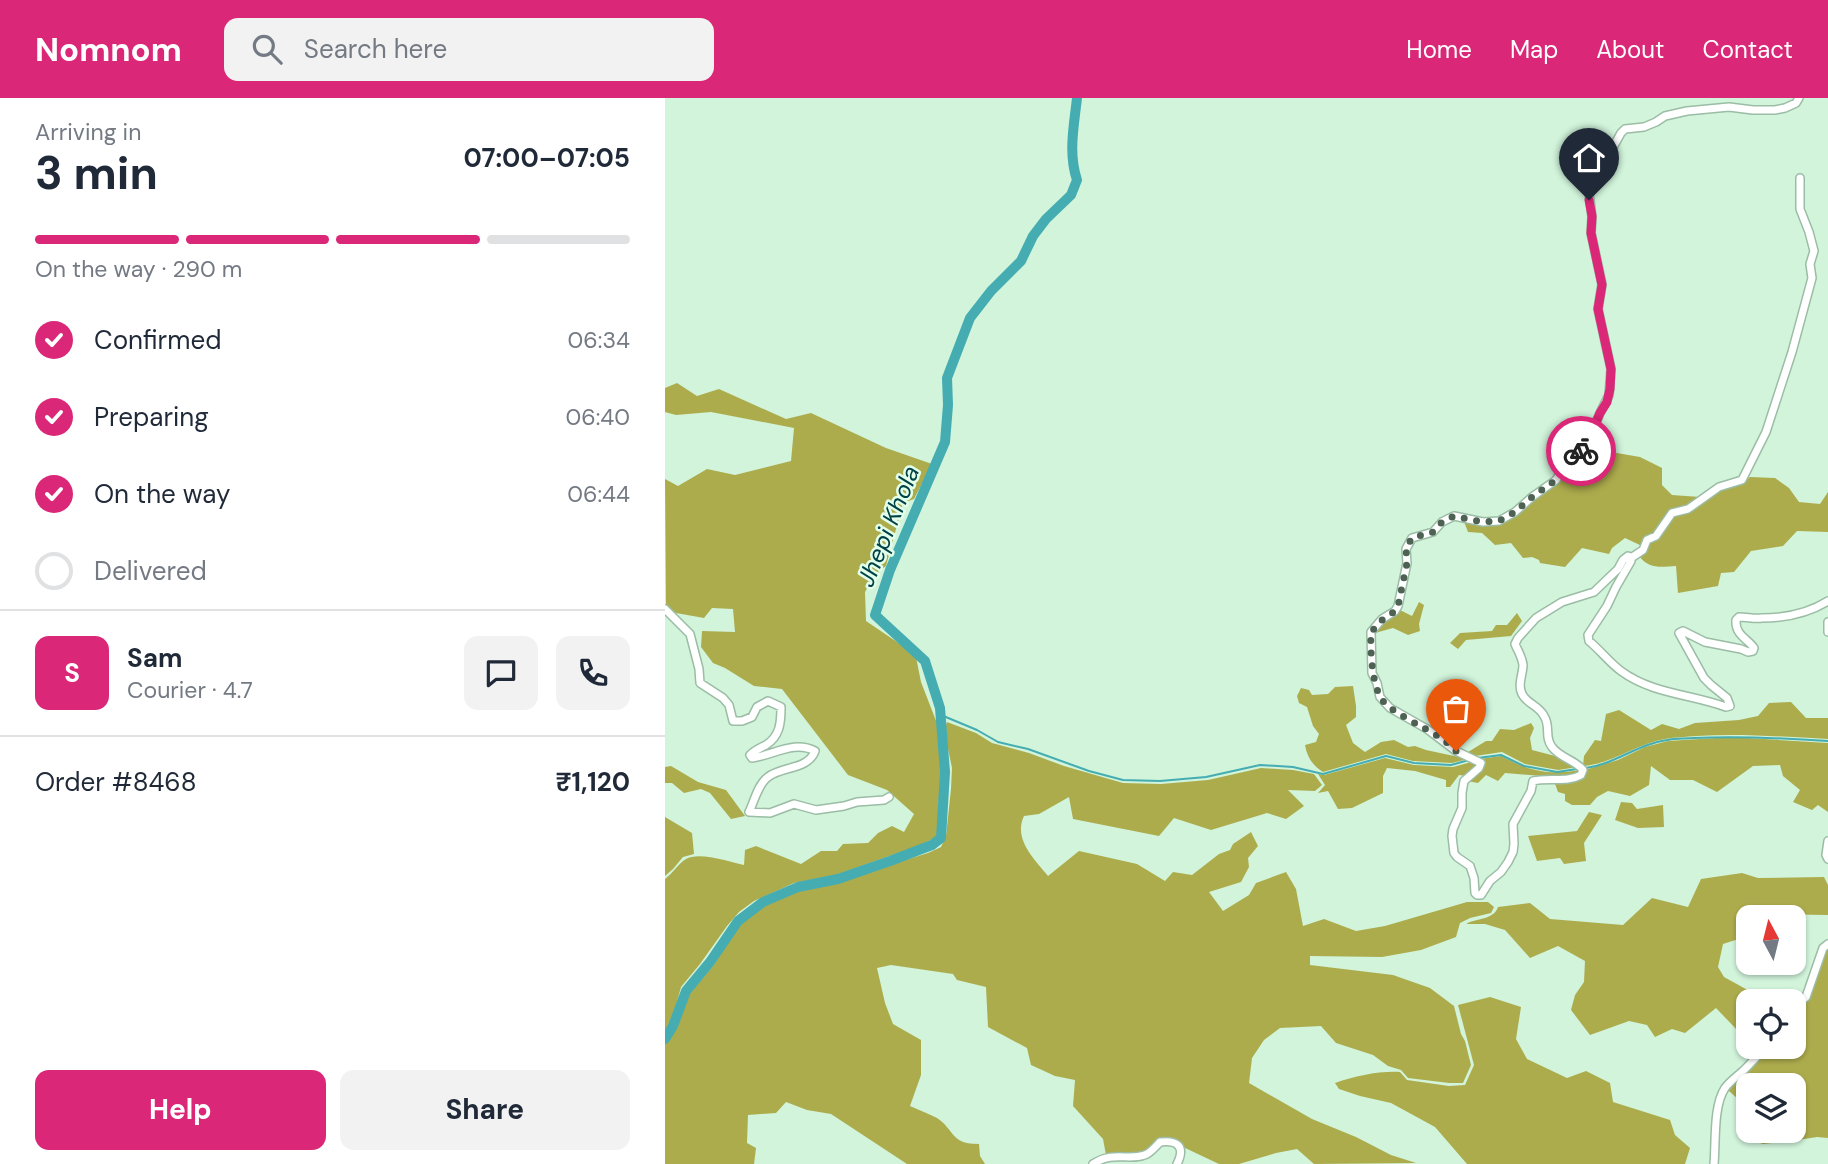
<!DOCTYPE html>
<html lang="en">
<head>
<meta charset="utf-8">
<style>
	body { margin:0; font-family:"DM Sans",sans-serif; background:#f2f2f3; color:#1f2937; height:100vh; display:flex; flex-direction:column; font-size:26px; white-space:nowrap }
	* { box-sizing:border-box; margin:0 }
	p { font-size:23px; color:#747a83 }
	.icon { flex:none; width:38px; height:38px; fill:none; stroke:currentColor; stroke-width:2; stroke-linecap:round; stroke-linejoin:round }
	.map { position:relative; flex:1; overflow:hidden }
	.sheet { display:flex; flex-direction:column; background:#fff; width:665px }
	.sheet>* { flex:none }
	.needle { width:46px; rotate:353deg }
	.fabs { position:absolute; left:1071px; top:807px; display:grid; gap:14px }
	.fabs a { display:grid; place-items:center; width:70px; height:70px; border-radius:14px; background:#fff; box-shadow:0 2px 5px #0004; font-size:35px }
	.pin { position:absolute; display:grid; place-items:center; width:60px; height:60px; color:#fff; margin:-72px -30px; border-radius:50% 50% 50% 0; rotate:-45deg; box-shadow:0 0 7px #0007 }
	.pin .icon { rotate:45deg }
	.courier { position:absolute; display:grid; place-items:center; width:70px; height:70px; margin:-35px; border:5px solid #db2777; border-radius:50%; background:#fff; color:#222; box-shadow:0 2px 9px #0007 }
	.overview em { font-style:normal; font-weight:700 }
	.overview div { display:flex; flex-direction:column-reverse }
	.overview { display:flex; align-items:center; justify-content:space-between; height:119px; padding:0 35px }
	h1 { font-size:46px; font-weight:700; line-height:52px }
	.bar { display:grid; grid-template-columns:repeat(4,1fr); gap:10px 7px; align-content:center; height:84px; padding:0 35px }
	.bar i { height:9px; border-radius:5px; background:#e0e1e3 }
	.bar .selected { background:#db2777 }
	.bar p { grid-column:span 4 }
	.line { display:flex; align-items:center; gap:18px; padding:0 35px; border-top:2px solid #e0e1e3 }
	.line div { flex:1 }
	.round { display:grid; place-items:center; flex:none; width:74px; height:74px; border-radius:14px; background:#f2f2f3 }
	ol { padding:0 35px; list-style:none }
	li { display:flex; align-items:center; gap:21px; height:77px }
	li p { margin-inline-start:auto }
	li .icon { padding:7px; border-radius:50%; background:#db2777; color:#fff; stroke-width:4 }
	li:last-child { color:#747a83 }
	li i { width:38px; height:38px; border:4px solid #e0e1e3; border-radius:50% }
	.action { display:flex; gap:14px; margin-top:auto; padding:14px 35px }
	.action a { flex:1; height:80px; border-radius:14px; background:#db2777; color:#fff; font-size:28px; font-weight:700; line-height:80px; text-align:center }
	.action a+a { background:#f2f2f3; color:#1f2937 }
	header { display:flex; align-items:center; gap:42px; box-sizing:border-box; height:98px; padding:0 35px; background:#db2777; color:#fff }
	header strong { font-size:33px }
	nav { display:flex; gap:38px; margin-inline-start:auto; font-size:24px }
	.search { width:490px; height:63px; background:#f2f2f3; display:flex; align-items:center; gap:18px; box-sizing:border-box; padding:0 24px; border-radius:14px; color:#747a83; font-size:26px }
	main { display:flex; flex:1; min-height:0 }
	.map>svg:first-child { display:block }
</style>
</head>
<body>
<header>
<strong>Nomnom</strong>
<div class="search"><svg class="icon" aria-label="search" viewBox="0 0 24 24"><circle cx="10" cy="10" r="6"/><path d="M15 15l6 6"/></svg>Search here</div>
<nav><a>Home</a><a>Map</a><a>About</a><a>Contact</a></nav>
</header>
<main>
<section class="sheet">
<div class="overview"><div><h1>3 min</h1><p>Arriving in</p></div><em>07:00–07:05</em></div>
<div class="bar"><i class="selected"></i><i class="selected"></i><i class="selected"></i><i></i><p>On the way · 290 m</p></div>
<ol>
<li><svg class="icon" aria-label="check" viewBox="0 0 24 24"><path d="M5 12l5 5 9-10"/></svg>Confirmed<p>06:34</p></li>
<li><svg class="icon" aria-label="check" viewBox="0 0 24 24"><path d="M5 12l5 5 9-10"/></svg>Preparing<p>06:40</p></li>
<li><svg class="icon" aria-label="check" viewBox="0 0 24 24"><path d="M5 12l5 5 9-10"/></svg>On the way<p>06:44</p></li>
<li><i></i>Delivered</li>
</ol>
<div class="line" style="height:126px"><b class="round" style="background:#db2777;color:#fff">S</b><div><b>Sam</b><p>Courier · 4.7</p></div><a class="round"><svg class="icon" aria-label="chat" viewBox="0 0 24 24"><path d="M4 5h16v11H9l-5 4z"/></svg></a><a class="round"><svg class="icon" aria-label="phone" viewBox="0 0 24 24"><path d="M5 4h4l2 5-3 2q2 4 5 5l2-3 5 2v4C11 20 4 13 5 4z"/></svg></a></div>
<div class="line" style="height:91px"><div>Order #8468</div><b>₹1,120</b></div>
<div class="action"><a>Help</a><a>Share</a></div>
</section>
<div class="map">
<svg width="1163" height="1066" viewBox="0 0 1163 1066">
	<rect width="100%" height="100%" fill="#d1f4db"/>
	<!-- forest -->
	<path fill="#adac4d" d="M12,285L32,298L54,291L121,321L146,315L221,350L267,366L249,401L238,405L221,468L210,476L200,494L201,523L232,544L251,559L256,584L275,633L277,678L273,708V738L258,746L171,777L129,785L89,803L74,814L62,828L35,866L16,889L6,926L0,932V781C8,775 14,765 21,761C34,753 65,764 79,767L80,752L91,748L136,766L156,753H172L178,746L203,745L213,735L227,728L239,734L249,716L222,692L183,677L117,591L89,588L60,570L48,565L36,549L37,533L70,534L68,511L47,510L39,520L11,515L1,507L0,381L13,388L42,371L70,377L126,363L129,330L46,314L11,317L0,314V290Z
		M919,354H946L975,359L997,370V387L1007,397L1035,399L1023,409L1006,414L991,436L977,448L960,440L947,450L944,456L917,450L900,469L875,465L874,462L867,459L858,460L846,445L830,447L817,435L803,434L798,421L810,424L845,419L906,364Z
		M1085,379L1110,380L1124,390L1134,404L1155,406L1163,394V434L1132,433L1118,448L1086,453L1069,474L1056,475L1053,488L1013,495L1011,468C995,469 984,471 974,458C997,424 1019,409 1055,391C1067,385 1075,388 1085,379Z
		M754,504L759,507L754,526L755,533L743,537L728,530L710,535L715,527L735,512L747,518Z
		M852,515L857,523L846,538L801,542L793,551L785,545L795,535L827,533L831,527H842Z
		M688,588L691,608V619L681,627L688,645L700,654L716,644L729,642L743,649L750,648L761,652L803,661L787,665L748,663L721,656L658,674C648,668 642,659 640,647L651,644L654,636L648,628L642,609L634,605L632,598L636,590L644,592L647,597L663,596L670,589Z
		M1126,604L1141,620H1163V641C1119,639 1076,635 1032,638C1022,639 1010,639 1000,641C971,646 947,666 918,668L919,658L930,642L936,643L941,616L954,612L986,632L997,626L1014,631L1030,625L1074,622L1093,618L1104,605Z
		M282,624L311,635L327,645L364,655L399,668L458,685L496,686L543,682L596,670L628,672L649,676L657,687L650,693L623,692L639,708L621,721L602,715L546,732L509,720L494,738L408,721L404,699L374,716L359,718C348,741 369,761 383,778L414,753L472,766L500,783L508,774L527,777L554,756L565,752L568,746L586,734L593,748L583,760L584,769L576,784L544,794L558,813L584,797L591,785L621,774L631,791L638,828L659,821L691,833L720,828L802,804H823L829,809L826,815L805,820L795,825L791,839L756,852L717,859L645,858V867L728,877L765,890L789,908L796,936L800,943L806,967L798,985H784L743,980L736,972L723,968L708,957L671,945L656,928L615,930L599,942L587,960L584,985L647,1021L691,1039L726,1057L751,1065L649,1066L632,1051L611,1055L574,1066H554L518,1049L510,1041L493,1042L482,1053L474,1056L441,1057L438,1041L408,1008L410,982L390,978L366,967L362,950L323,929L321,889L292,882L288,876L226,867L212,870L220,905L228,926L256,942V977L245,1008C254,1012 264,1016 272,1020C290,1032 285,1046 314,1046L315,1058L320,1066H242L166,1016L142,1012L121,1004L111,1015L83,1017L82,1045L91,1050L89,1066H0V945L12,928L25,895L48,868L77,823L101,807L127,795L177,784L208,772L263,755L276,749L281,738L286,691L287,670L279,632Z
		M866,625L869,630L865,640L867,652L894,659L913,669L893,672L860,666L837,654L810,658L803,654L821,643H827L835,631L849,632Z
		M1067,639L1163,645V714L1153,707L1147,712L1128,704L1135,692L1118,678L1115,667L1088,668L1052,694L1028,682H1005L986,668L984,687L965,698L943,693L932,699L925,707H907L900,703V696L893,694L889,683H901L920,672L953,662L980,649L1003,643Z
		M836,658C867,674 882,677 916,672L915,676L900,680L840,675L833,683L821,677L813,685L802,683L815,661Z
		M720,660L749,667L788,669L810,663L815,666L801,678L794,677L785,689H781V682L750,673L722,670L718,678V695L687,710L673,711L663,693L653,695L660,687L653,676L659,677Z
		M6,668L33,684L61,692L80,718L66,721L45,695L36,691L19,695L7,685H0V669Z
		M956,704L967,705L972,711L998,707L999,729L973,730L950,722Z
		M924,714L937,717L919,745L921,763L899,766L895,760L872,763L863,738L912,733Z
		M0,719L27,735L29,756L18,759L8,771L0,778Z
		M1077,775L1093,780L1159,779L1163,787V817L1094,816L1093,819H1083V838L1058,846L1053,869L1059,879L1088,895L1093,903H1083V935L1073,933L1051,910L1020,935L1007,931L990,939L982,927L964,923L925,937L906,912L910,897L919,884L920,863L893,848L865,860L840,832L820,826H801C811,820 829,822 833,809L865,805L885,821L958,827L987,800L1023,809L1036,781Z
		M1163,848V1040L1152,1039L1127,1043L1110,1040L1107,1045L1098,1046L1072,1037L1083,1031V1032H1129V987H1083V1007L1076,1008L1074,1002L1064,993L1059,997L1064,989L1106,949L1129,948V910L1143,899L1159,850Z
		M825,899L856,909L851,941L862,961L902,980L921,973L945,985L948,1004L1005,1022L1010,1037L1025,1050L1020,1066H802L770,1029L726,1005L695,998L674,991L670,985C691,978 713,973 735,974L742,982L784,988L800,987L809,967L793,907Z"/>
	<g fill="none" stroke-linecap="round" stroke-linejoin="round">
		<!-- stream -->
		<path stroke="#45acb2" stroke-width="2" d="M276,617L312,632L333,644L363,651L424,673L458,682L495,683L541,679L595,667L628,669L658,676L721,658L749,665L786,667L804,662
			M813,660L836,657L859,668L892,674L912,671
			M921,670C950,666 973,646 1002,642C1011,640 1020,641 1029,640C1074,638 1118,640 1163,643"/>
		<!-- river -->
		<path stroke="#45acb2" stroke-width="10" d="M0,941L8,928L21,893L45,864L73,823L98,804L133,789L173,781L225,763L267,747L276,740L280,674L275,610L260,563L210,517L225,472L280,344L283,307L282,280L305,220L326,193L356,163L368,138L381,121L406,97L412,82C403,55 409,28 412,0"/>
		<!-- minor casing -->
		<g stroke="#9bbca5" stroke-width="10">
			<path id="minor" d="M1134,0L1131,5L1120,10L1110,12H1088L1064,9L1022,13L1000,18L991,24L979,29L960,31L956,35L942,60L923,87L927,119L926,135L937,186L933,211L946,271L944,297L935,315L922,346L903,362L891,382L867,399L850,414L834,423L818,424L789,418L777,424L768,434L747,440L741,451L742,465L733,508L730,513L717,521L706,534L707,575L712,585L715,599L725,610L762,631L791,653L816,665L814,670L799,683L797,695V710L788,731L787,738L789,755L792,759L805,768L809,780L810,795L812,797H816L825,783L836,774L843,764L848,754L849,746L848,726L866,693L868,683C884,679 902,685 916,677L918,672C910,662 895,660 887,649C879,639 886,628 879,618C875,609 864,606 859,599C851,589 858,577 858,567C857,559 853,553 850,546L853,540L871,520L897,504L929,494L953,471L958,462L963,458L966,460V463L951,489L942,508L923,537L924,543C935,552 945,565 956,573C987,596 1026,596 1061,609L1065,608L1062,600L1046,587L1039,580L1014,535L1018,533L1040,544L1076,551L1083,554L1088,553L1089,550C1082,540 1070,537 1071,522L1074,519C1082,519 1090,521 1097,520C1119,520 1144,515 1163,503
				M966,460L978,452L982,442L991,438L1007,415L1023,411L1054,389L1077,382L1101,334L1127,254L1147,180L1145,166L1149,153L1144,134L1135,111V80
				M0,511L25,536L34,571L35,585L58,600L64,607L68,623H77L87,619L92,609L103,603L116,609C116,625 115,638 101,647C95,650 90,652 85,657L87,660C109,657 129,642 150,653C143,672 117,668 103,679C93,686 89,704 84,714L105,715L129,706L151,712L179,708L192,704L219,702L224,699
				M1163,524V534
				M1163,743L1161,757L1163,761
				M1129,909L1141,899L1158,850L1163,846
				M428,1066C449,1052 465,1064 482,1056C487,1053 491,1048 495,1044C512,1042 521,1048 512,1066
				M1049,1066C1051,1044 1048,1008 1060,990C1065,983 1074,977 1080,971C1088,963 1094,955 1104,948"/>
		</g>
		<!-- minor -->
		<use href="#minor" stroke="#fff" stroke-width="7"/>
	</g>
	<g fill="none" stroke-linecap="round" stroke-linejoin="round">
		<!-- done -->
		<path stroke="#4e6254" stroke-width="7" stroke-dasharray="0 12.6" d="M791,653C782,643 767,634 755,628C743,621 727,613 718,603C707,590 705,551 706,534L717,522L730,513L733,508L742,465L741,450L747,440L768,434L777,424L789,418L817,424L834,423L850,414L867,399L891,382L903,362L916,353"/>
		<!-- route -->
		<path stroke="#db2777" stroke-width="9" d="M916,353L922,346L935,315L942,304L945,291L946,271L933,211L937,187L926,135L927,118L924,102"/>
	</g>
	<g text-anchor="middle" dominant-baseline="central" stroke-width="5" stroke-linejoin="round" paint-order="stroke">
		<!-- water labels -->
		<g font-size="24" font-style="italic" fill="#004145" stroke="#e3ffeb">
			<text transform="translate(223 428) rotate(-68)">Jhepi Khola</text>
		</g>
	</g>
</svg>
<div class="fabs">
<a><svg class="needle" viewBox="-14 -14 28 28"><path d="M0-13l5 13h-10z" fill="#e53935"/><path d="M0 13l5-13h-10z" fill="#747a83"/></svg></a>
<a><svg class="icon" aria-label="locate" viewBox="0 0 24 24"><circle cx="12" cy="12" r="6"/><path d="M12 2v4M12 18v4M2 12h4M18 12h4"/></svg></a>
<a><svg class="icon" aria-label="layers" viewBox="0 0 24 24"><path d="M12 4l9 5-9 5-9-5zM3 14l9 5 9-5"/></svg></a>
</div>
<div class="pin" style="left:791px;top:653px;background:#ea580c"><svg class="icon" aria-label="bag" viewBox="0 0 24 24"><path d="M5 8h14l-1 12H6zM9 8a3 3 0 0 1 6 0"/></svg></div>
<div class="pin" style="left:924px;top:102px;background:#1f2937"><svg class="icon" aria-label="home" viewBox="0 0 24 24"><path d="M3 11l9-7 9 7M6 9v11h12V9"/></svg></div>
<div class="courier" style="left:916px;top:353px"><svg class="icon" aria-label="bike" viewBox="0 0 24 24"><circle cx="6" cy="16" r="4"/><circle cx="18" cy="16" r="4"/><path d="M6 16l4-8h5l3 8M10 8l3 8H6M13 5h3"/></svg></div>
</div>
</main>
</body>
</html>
